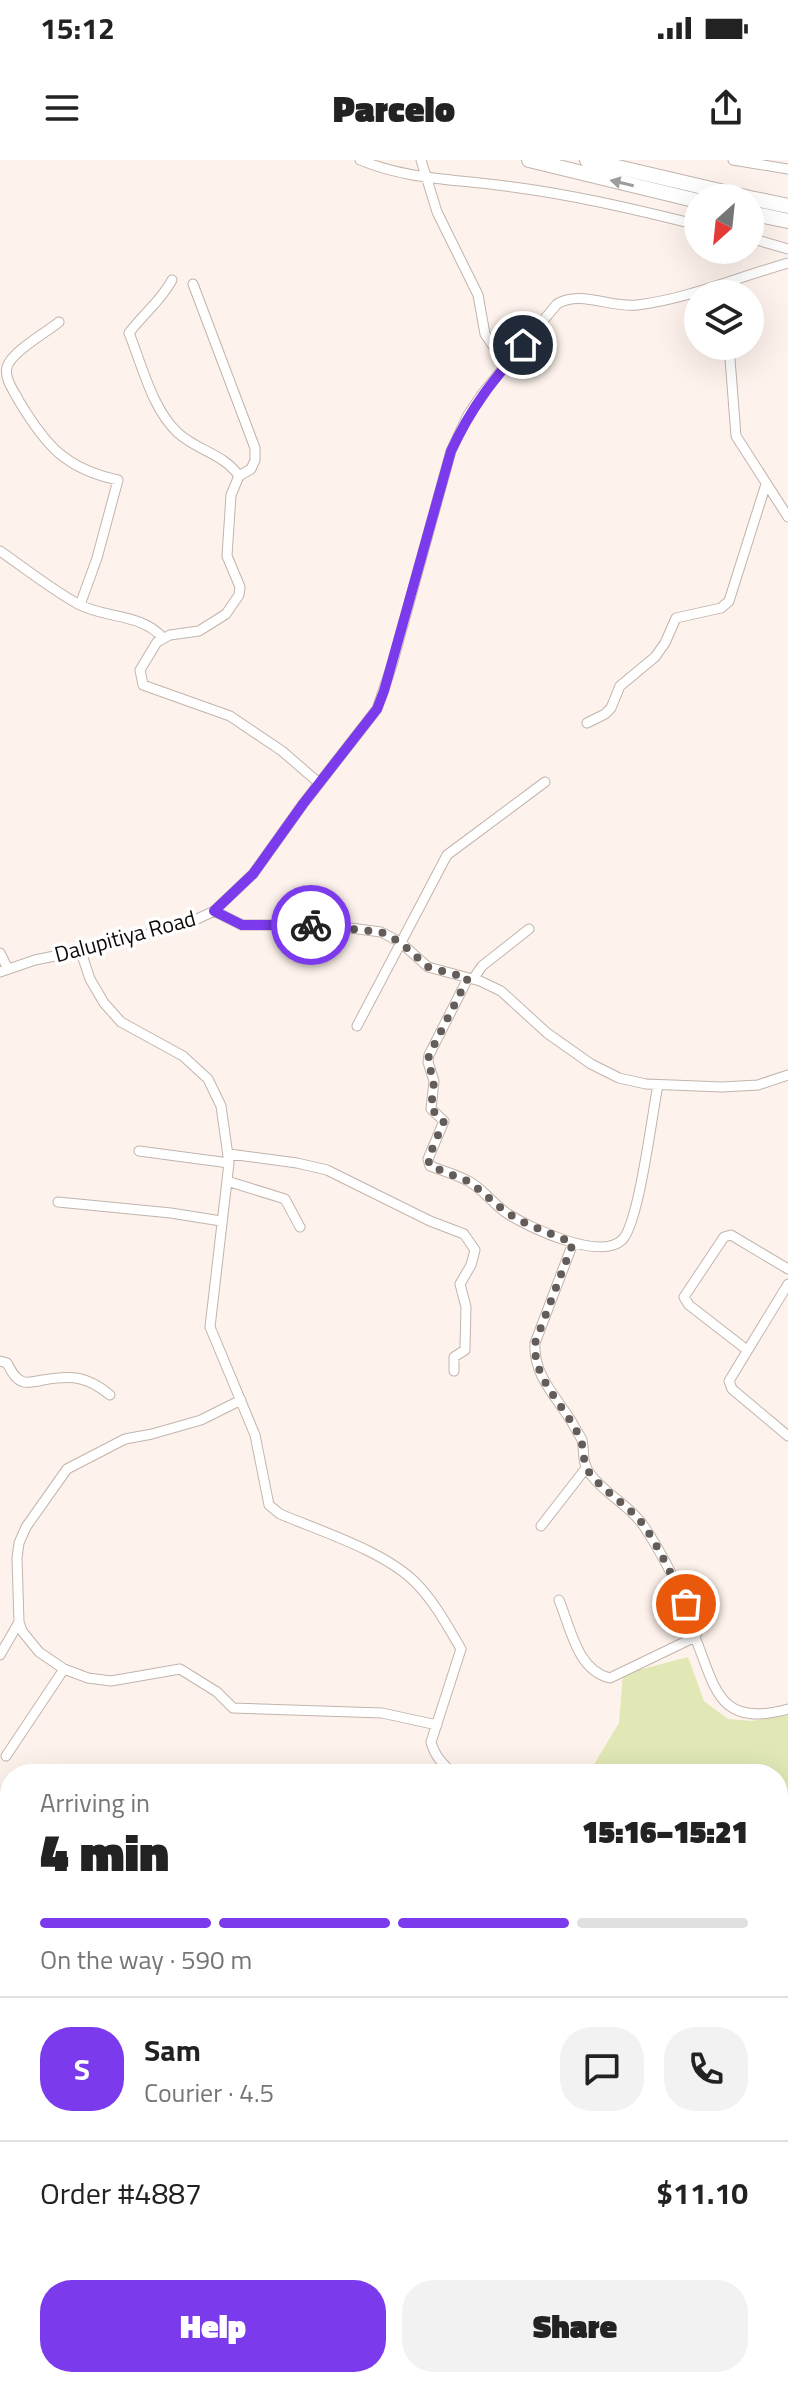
<!DOCTYPE html>
<html lang="en">
<head>
<meta charset="utf-8">
<style>
	body { margin:0; font-family:"Titillium Web",sans-serif; background:#f2f2f2; color:#222; height:100vh; display:flex; flex-direction:column; font-size:30px; white-space:nowrap }
	* { box-sizing:border-box; margin:0 }
	p { font-size:26px; color:#767676 }
	.icon { flex:none; width:44px; height:44px; fill:none; stroke:currentColor; stroke-width:2; stroke-linecap:round; stroke-linejoin:round }
	.map { position:relative; flex:1; overflow:hidden }
	.drawer { position:absolute; left:0px; top:1604px; width:788px; height:624px; display:flex; flex-direction:column; background:#fff; border-radius:32px 32px 0 0; box-shadow:0 8px 32px #0002 }
	.drawer>* { flex:none }
	.needle { width:52px; rotate:207deg }
	.fabs { position:absolute; left:684px; top:24px; display:grid; gap:16px }
	.fabs a { display:grid; place-items:center; width:80px; height:80px; border-radius:50%; background:#fff; box-shadow:0 8px 32px #0002; font-size:40px }
	.pin { position:absolute; display:grid; place-items:center; width:68px; height:68px; color:#fff; margin:-34px; border:4px solid #fff; border-radius:50%; box-shadow:0 2px 8px #0007 }
	.courier { position:absolute; display:grid; place-items:center; width:80px; height:80px; margin:-40px; border:6px solid #7c3aed; border-radius:50%; background:#fff; color:#222; box-shadow:0 2px 10px #0007 }
	.overview em { font-style:normal; font-weight:800 }
	.overview div { display:flex; flex-direction:column-reverse }
	.overview { display:flex; align-items:center; justify-content:space-between; height:136px; padding:0 40px }
	h1 { font-size:52px; font-weight:800; line-height:60px }
	.bar { display:grid; grid-template-columns:repeat(4,1fr); gap:12px 8px; align-content:center; height:96px; padding:0 40px }
	.bar i { height:10px; border-radius:6px; background:#e0e0e0 }
	.bar .on { background:#7c3aed }
	.bar p { grid-column:span 4 }
	.line { display:flex; align-items:center; gap:20px; padding:0 40px; border-top:2px solid #e0e0e0 }
	.line div { flex:1 }
	.round { display:grid; place-items:center; flex:none; width:84px; height:84px; border-radius:32px; background:#f2f2f2 }
	.primary-button { display:flex; gap:16px; margin-top:auto; padding:16px 40px }
	.primary-button a { flex:1; height:92px; border-radius:32px; background:#7c3aed; color:#fff; font-size:32px; font-weight:800; line-height:92px; text-align:center }
	.primary-button a+a { background:#f2f2f2; color:#222 }
	.status { display:flex; justify-content:space-between; align-items:center; height:56px; padding:0 40px; background:#fff; direction:ltr }
	.status svg { height:22px; fill:currentColor }
	header { display:flex; justify-content:space-between; align-items:center; height:104px; padding:0 40px; background:#fff; font-size:36px; font-weight:800 }
	.map>svg:first-child { display:block }
</style>
</head>
<body>
<div class="status"><b>15:12</b><svg viewBox="0 0 49 12"><path d="M0 12V9h3v3zM5 12V6h3v6zM10 12V3h3v9zM15 12V0h3v12zM26 1h20v11H26zM47 4h2v5h-2z"/></svg></div>
<header><svg class="icon" aria-label="menu" viewBox="0 0 24 24"><path d="M4 6h16M4 12h16M4 18h16"/></svg>Parcelo<svg class="icon" aria-label="share" viewBox="0 0 24 24"><path d="M12 15V3M7 8l5-5 5 5M5 13v7h14v-7"/></svg></header>
<div class="map">
<svg width="788" height="2228" viewBox="0 0 788 2228">
	<rect width="100%" height="100%" fill="#fef3ec"/>
	<!-- green -->
	<path fill="#e1e8b6" d="M688,1497L704,1541L728,1559L752,1561L788,1555V1779L778,1790V1614H588L619,1563L623,1514Z
		M0,2198L10,2206V2218H25L38,2228H0Z"/>
	<g fill="none" stroke-linecap="round" stroke-linejoin="round">
		<!-- minor casing -->
		<g stroke="#c1b4ac" stroke-width="11">
			<path id="minor" d="M360,0C409,20 454,19 505,26C570,34 634,49 698,65
				M421,0L437,52L478,135L485,174L506,205
				M733,0L788,9
				M750,78L788,89
				M172,120C161,141 143,154 129,173C142,205 152,249 178,273C198,291 224,294 239,316
				M193,124L255,288V300L251,309L239,316L231,335L227,396L240,427L239,435L226,454L199,471L170,475L157,482L140,510L143,525L230,556L282,591L319,623
				M59,162C47,172 11,192 7,207C4,219 14,231 19,241C46,286 66,309 118,320L97,398L80,445
				M729,186L736,276L788,357
				M0,391C26,409 51,429 78,444C106,459 141,453 163,478
				M587,563L605,554L611,548L620,526L655,497L665,483L676,458L721,448L729,441L766,324
				M214,751L242,765H328L381,772L400,782L428,807L480,821L501,831L547,873L591,904L619,918L646,924L722,927L758,925L788,915
				M81,792L90,819L104,843L121,862L183,896L208,919L221,946L229,1003L210,1167L255,1275L269,1345L280,1354C320,1371 384,1391 415,1422C434,1441 447,1465 461,1489L431,1582C435,1597 443,1604 454,1614
				M0,793L8,809
				M0,812L35,800L118,783L193,761L214,751L253,714L303,644L377,549L392,505L451,291L468,255L482,234L557,144C580,130 611,148 637,145C688,139 738,117 788,103
				M468,818L429,895L428,902L434,921L431,949L444,961L428,999L430,1006C443,1011 458,1015 470,1022C484,1030 494,1045 508,1054C530,1068 600,1101 622,1080C639,1064 652,954 658,925
				M473,819L482,806L529,769
				M357,866L447,695L545,622
				M139,991L229,1003
				M229,994L297,1003L327,1010L430,1061L464,1074L475,1090L471,1105L460,1124L466,1147L465,1185V1190L454,1197V1211
				M227,1021L285,1039L300,1067
				M58,1042L171,1053L221,1061
				M788,1124L729,1221L732,1229L788,1276
				M747,1190L689,1145L684,1137L724,1077L731,1075L788,1109
				M0,1201L7,1203C11,1210 15,1220 24,1222C29,1223 38,1221 43,1220C72,1215 87,1216 110,1235
				M241,1240L201,1260L152,1274L125,1279L67,1309L26,1367L19,1383L17,1398L19,1462L22,1471L39,1492L64,1509L88,1518L111,1521L180,1509L217,1532L233,1548L382,1553L437,1565
				M541,1366L586,1308
				M559,1440C571,1469 577,1510 610,1518L695,1477L699,1468C682,1436 667,1401 647,1371C633,1347 607,1336 591,1315C581,1303 585,1293 582,1280C580,1275 575,1269 573,1264C557,1237 533,1216 535,1183L573,1083
				M695,1477C716,1530 719,1568 788,1549
				M0,1495L19,1462
				M6,1596L64,1509
				M0,1839L10,1844
				M778,1921L788,1915
				M0,1979L10,1988
				M0,2000L10,1995
				M0,2137L10,2141
				M778,2177L788,2168
				M164,2218L175,2228
				M674,2218L709,2228
				M548,2228L562,2221
				M759,2228L761,2218"/>
		</g>
		<!-- highway casing -->
		<g stroke="#c1b4ac" stroke-width="16">
			<path id="highway" d="M529,0L698,41
				M587,0L750,38
				M750,38L788,46
				M750,53L788,61"/>
		</g>
		<!-- minor -->
		<use href="#minor" stroke="#fff" stroke-width="9"/>
		<!-- highway -->
		<use href="#highway" stroke="#fff" stroke-width="14"/>
	</g>
	<!-- one-way arrows -->
	<defs><path id="oneway-solid" d="M-6-.8H1V-3.2L6.5 0L1 3.2V.8H-6Z" transform="scale(2)"/></defs>
	<use fill="#9f9d9c" href="#oneway-solid" transform="translate(622 23) rotate(-167)"/>
	<g fill="none" stroke-linecap="round" stroke-linejoin="round">
		<!-- done -->
		<path stroke="#635c58" stroke-width="8" stroke-dasharray="0 14.4" d="M311,765L381,772L400,782L428,807L468,818L429,895L428,902L434,921L431,949L444,961L428,999L430,1006L470,1022L507,1053L525,1063L573,1083L535,1183C533,1220 564,1244 579,1276C586,1289 580,1302 592,1316C608,1335 631,1347 645,1367C661,1391 673,1419 686,1444"/>
		<!-- route -->
		<path stroke="#7c3aed" stroke-width="10" d="M311,765H242L214,751L253,714L303,644L377,549L384,531L451,291C472,246 492,222 523,185"/>
	</g>
	<g text-anchor="middle" dominant-baseline="central" stroke-width="7" stroke-linejoin="round" paint-order="stroke">
		<!-- street labels -->
		<g font-size="22" fill="#0f0a08" stroke="#fff">
			<text transform="translate(125 776) rotate(-15)">Dalupitiya Road</text>
		</g>
	</g>
</svg>
<div class="fabs">
<a><svg class="needle" viewBox="-14 -14 28 28"><path d="M0-13l5 13h-10z" fill="#e53935"/><path d="M0 13l5-13h-10z" fill="#767676"/></svg></a>
<a><svg class="icon" aria-label="layers" viewBox="0 0 24 24"><path d="M12 4l9 5-9 5-9-5zM3 14l9 5 9-5"/></svg></a>
</div>
<div class="pin" style="left:686px;top:1444px;background:#ea580c"><svg class="icon" aria-label="bag" viewBox="0 0 24 24"><path d="M5 8h14l-1 12H6zM9 8a3 3 0 0 1 6 0"/></svg></div>
<div class="pin" style="left:523px;top:185px;background:#1f2937"><svg class="icon" aria-label="home" viewBox="0 0 24 24"><path d="M3 11l9-7 9 7M6 9v11h12V9"/></svg></div>
<div class="courier" style="left:311px;top:765px"><svg class="icon" aria-label="bike" viewBox="0 0 24 24"><circle cx="6" cy="16" r="4"/><circle cx="18" cy="16" r="4"/><path d="M6 16l4-8h5l3 8M10 8l3 8H6M13 5h3"/></svg></div>
<section class="drawer">
<div class="overview"><div><h1>4 min</h1><p>Arriving in</p></div><em>15:16–15:21</em></div>
<div class="bar"><i class="on"></i><i class="on"></i><i class="on"></i><i></i><p>On the way · 590 m</p></div>
<div class="line" style="height:144px"><b class="round" style="background:#7c3aed;color:#fff">S</b><div><b>Sam</b><p>Courier · 4.5</p></div><a class="round"><svg class="icon" aria-label="chat" viewBox="0 0 24 24"><path d="M4 5h16v11H9l-5 4z"/></svg></a><a class="round"><svg class="icon" aria-label="phone" viewBox="0 0 24 24"><path d="M5 4h4l2 5-3 2q2 4 5 5l2-3 5 2v4C11 20 4 13 5 4z"/></svg></a></div>
<div class="line" style="height:104px"><div>Order #4887</div><b>$11.10</b></div>
<div class="primary-button"><a>Help</a><a>Share</a></div>
</section>
</div>
</body>
</html>
